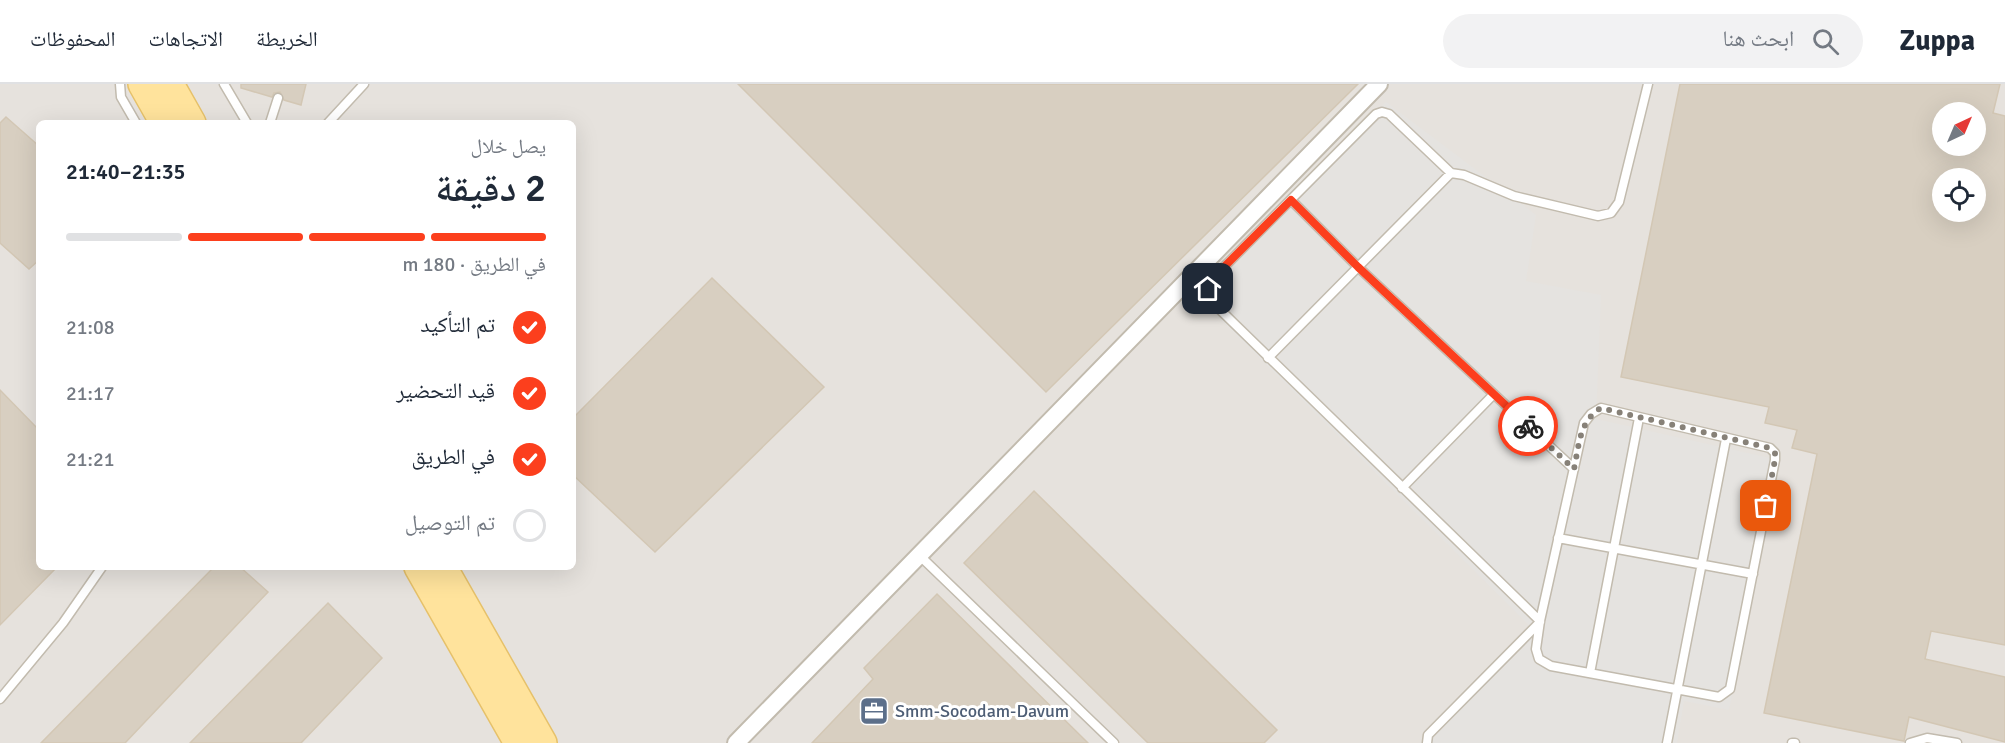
<!DOCTYPE html>
<html lang="ar">
<head>
<meta charset="utf-8">
<style>
	body { margin:0; font-family:Signika,"Noto Naskh Arabic",sans-serif; background:#f2f2f3; color:#1f2937; direction:rtl; height:100vh; display:flex; flex-direction:column; font-size:22px; white-space:nowrap }
	* { box-sizing:border-box; margin:0 }
	p { font-size:20px; color:#747a83 }
	.icon { flex:none; width:33px; height:33px; fill:none; stroke:currentColor; stroke-width:2; stroke-linecap:round; stroke-linejoin:round }
	.map { position:relative; flex:1; overflow:hidden; direction:ltr }
	.details { position:absolute; left:36px; top:36px; width:540px; height:450px; display:flex; flex-direction:column; background:#fff; border-radius:9px; box-shadow:0 6px 24px #0002; direction:rtl }
	.details>* { flex:none }
	.needle { width:39px; rotate:44deg }
	.buttons { position:absolute; left:1932px; top:18px; display:grid; gap:12px }
	.buttons a { display:grid; place-items:center; width:54px; height:54px; border-radius:50%; background:#fff; box-shadow:0 6px 24px #0002; font-size:30px }
	.pin { position:absolute; display:grid; place-items:center; width:51px; height:51px; color:#fff; margin:-26px; border-radius:12px; box-shadow:0 3px 9px #0006 }
	.courier { position:absolute; display:grid; place-items:center; width:60px; height:60px; margin:-30px; border:4px solid #fc3f1d; border-radius:50%; background:#fff; color:#222; box-shadow:0 2px 8px #0007 }
	.headline em { font-style:normal; font-weight:600 }
	.headline div { display:flex; flex-direction:column-reverse }
	.headline { display:flex; align-items:center; justify-content:space-between; height:102px; padding:0 30px }
	h1 { font-size:39px; font-weight:600; line-height:45px }
	.bar { display:grid; grid-template-columns:repeat(4,1fr); gap:9px 6px; align-content:center; height:72px; padding:0 30px }
	.bar i { height:8px; border-radius:4px; background:#e0e1e3 }
	.bar .on { background:#fc3f1d }
	.bar p { grid-column:span 4 }
	ol { padding:0 30px; list-style:none }
	li { display:flex; align-items:center; gap:18px; height:66px }
	li p { margin-inline-start:auto }
	li .icon { padding:6px; border-radius:50%; background:#fc3f1d; color:#fff; stroke-width:4 }
	li:last-child { color:#747a83 }
	li i { width:33px; height:33px; border:3px solid #e0e1e3; border-radius:50% }
	header { display:flex; align-items:center; gap:36px; box-sizing:border-box; height:84px; padding:0 30px; background:#fff; border-bottom:2px solid #e0e1e3 }
	header strong { font-size:28px }
	nav { display:flex; gap:33px; margin-inline-start:auto; font-size:21px }
	.search { width:420px; height:54px; background:#f2f2f3; display:flex; align-items:center; gap:15px; box-sizing:border-box; padding:0 21px; border-radius:33px; color:#747a83; font-size:22px }
	.map>svg:first-child { display:block }
</style>
</head>
<body>
<header>
<strong>Zuppa</strong>
<div class="search"><svg class="icon" aria-label="search" viewBox="0 0 24 24"><circle cx="10" cy="10" r="6"/><path d="M15 15l6 6"/></svg>ابحث هنا</div>
<nav><a>الخريطة</a><a>الاتجاهات</a><a>المحفوظات</a></nav>
</header>
<div class="map">
<svg width="2005" height="659" viewBox="0 0 2005 659">
	<rect width="100%" height="100%" fill="#f6f3ec"/>
	<!-- industrial -->
	<path fill="#e6e2dd" fill-rule="evenodd" d="M0,0H2005V659H0ZM1942,28H1976V62H1942ZM39,39H573V483H39ZM1942,94H1976V128H1942Z"/>
	<!-- parking -->
	<path fill="#e5e3e0" d="M1386,18L1536,131L1526,197L1601,211L1596,335L1779,376L1729,626L1684,617L1677,659H1429L1533,545L1194,209Z"/>
	<!-- building -->
	<path fill="#d8cfc1" stroke="#d3c7b4" stroke-width="1.5" fill-rule="evenodd" d="M241,0H306L301,21L284,16L280,8L274,9L272,13L241,4Z
		M738,0H1358L1046,308Z
		M1680,0H2000L1993,29L2005,32V561L1931,547L1925,575L2005,593V658L1909,633L1904,657L1764,629L1817,370L1792,364L1797,346L1765,339L1769,323L1621,293ZM1942,28H1976V62H1942ZM1942,94H1976V128H1942Z
		M6,33L39,62V176L29,185L0,159V39Z
		M712,194L824,303L655,468L573,391V334Z
		M0,306L39,346V483H57L0,541Z
		M1034,407L1277,646L1264,659H1148L964,479Z
		M214,483H240L268,508L125,659H41Z
		M937,510L1088,659H812L873,595L864,584Z
		M328,519L382,574L301,659H190Z"/>
	<g fill="none" stroke-linecap="round" stroke-linejoin="round">
		<!-- service casing -->
		<g stroke="#c2bbae" stroke-width="11">
			<path id="service" d="M120,0L121,13L136,39
				M224,0L247,39
				M270,39L278,14
				M328,39L364,0
				M1291,116L1358,183L1574,385
				M1268,274L1451,89
				M1601,324L1770,364L1775,369V376L1730,605L1719,613L1551,582L1539,575L1536,565L1540,537L1584,339L1591,330Z
				M1402,404L1494,310
				M1558,454L1753,490
				M919,471L1114,659
				M1540,537L1210,216L1207,205L1212,195L1376,30L1382,28L1389,30L1451,89L1464,91L1514,112L1598,132L1611,129L1619,118L1648,0
				M1590,589L1639,334
				M0,615L63,539L102,483
				M1427,659L1428,651L1540,538
				M1667,659L1726,355
				M1792,659H1795
				M1910,659L1927,654L1957,659"/>
		</g>
		<!-- minor casing -->
		<g stroke="#c2bbae" stroke-width="20">
			<path id="minor" d="M736,659L1379,0"/>
		</g>
		<!-- primary casing -->
		<g stroke="#e6c16a" stroke-width="30">
			<path id="primary" d="M142,0L164,39
				M170,0L192,39
				M418,483L518,659
				M443,483L543,659"/>
		</g>
		<!-- service -->
		<use href="#service" stroke="#fff" stroke-width="8"/>
		<!-- minor -->
		<use href="#minor" stroke="#fff" stroke-width="16"/>
		<!-- primary -->
		<use href="#primary" stroke="#ffe39c" stroke-width="27"/>
	</g>
	<g fill="none" stroke-linecap="round" stroke-linejoin="round">
		<!-- done -->
		<path stroke="#878178" stroke-width="6" stroke-dasharray="0 10.8" d="M1528,342L1574,385C1579,362 1579,337 1601,324L1770,364L1775,369V376L1766,422"/>
		<!-- route -->
		<path stroke="#fc3f1d" stroke-width="8" d="M1208,205L1212,195L1291,116L1358,183L1528,342"/>
	</g>
	<!-- icons -->
	<defs>
		<g id="office-square" transform="scale(1.5)"><rect x="-9" y="-9" width="18" height="18" rx="4" fill="#5c6f8a" stroke="#fff"/><path d="M-6-3h4V-5.5h4V-3h4V5H-6ZM-1-4.5V-3h2v-1.5ZM-6 0V1H6V0Z" fill="#fff"/></g>
	</defs>
	<g fill-rule="evenodd">
		<use href="#office-square" x="874" y="627"/>
	</g>
	<g text-anchor="middle" dominant-baseline="central" stroke-width="6" stroke-linejoin="round" paint-order="stroke">
		<!-- service labels -->
		<g font-size="18" fill="#4e5e75" stroke="#fff" text-anchor="start">
			<text x="895" y="627">Smm-Socodam-Davum</text>
		</g>
	</g>
</svg>
<div class="buttons">
<a><svg class="needle" viewBox="-14 -14 28 28"><path d="M0-13l5 13h-10z" fill="#e53935"/><path d="M0 13l5-13h-10z" fill="#747a83"/></svg></a>
<a><svg class="icon" aria-label="locate" viewBox="0 0 24 24"><circle cx="12" cy="12" r="6"/><path d="M12 2v4M12 18v4M2 12h4M18 12h4"/></svg></a>
</div>
<div class="pin" style="left:1766px;top:422px;background:#ea580c"><svg class="icon" aria-label="bag" viewBox="0 0 24 24"><path d="M5 8h14l-1 12H6zM9 8a3 3 0 0 1 6 0"/></svg></div>
<div class="pin" style="left:1208px;top:205px;background:#1f2937"><svg class="icon" aria-label="home" viewBox="0 0 24 24"><path d="M3 11l9-7 9 7M6 9v11h12V9"/></svg></div>
<div class="courier" style="left:1528px;top:342px"><svg class="icon" aria-label="bike" viewBox="0 0 24 24"><circle cx="6" cy="16" r="4"/><circle cx="18" cy="16" r="4"/><path d="M6 16l4-8h5l3 8M10 8l3 8H6M13 5h3"/></svg></div>
<section class="details">
<div class="headline"><div><h1>2 دقيقة</h1><p>يصل خلال</p></div><em>21:35–21:40</em></div>
<div class="bar"><i class="on"></i><i class="on"></i><i class="on"></i><i></i><p>في الطريق · 180 m</p></div>
<ol>
<li><svg class="icon" aria-label="check" viewBox="0 0 24 24"><path d="M5 12l5 5 9-10"/></svg>تم التأكيد<p>21:08</p></li>
<li><svg class="icon" aria-label="check" viewBox="0 0 24 24"><path d="M5 12l5 5 9-10"/></svg>قيد التحضير<p>21:17</p></li>
<li><svg class="icon" aria-label="check" viewBox="0 0 24 24"><path d="M5 12l5 5 9-10"/></svg>في الطريق<p>21:21</p></li>
<li><i></i>تم التوصيل</li>
</ol>
</section>
</div>
</body>
</html>
